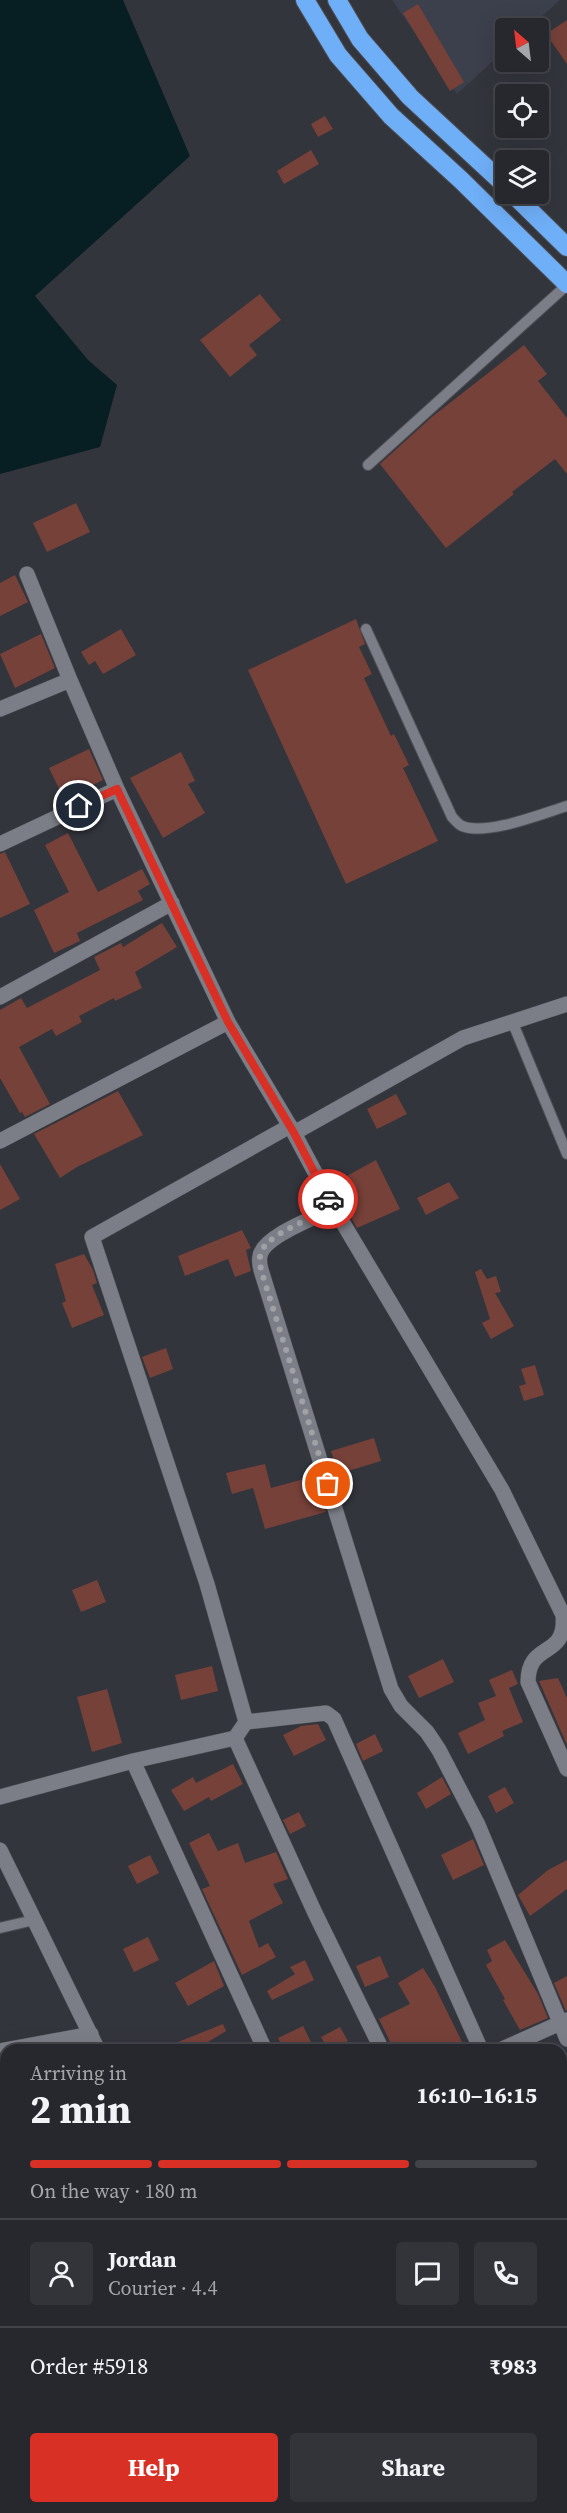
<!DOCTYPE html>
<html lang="en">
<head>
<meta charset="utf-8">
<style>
	body { margin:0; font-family:"Source Serif 4",serif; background:#32343a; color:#f1f3f6; height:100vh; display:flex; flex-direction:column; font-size:22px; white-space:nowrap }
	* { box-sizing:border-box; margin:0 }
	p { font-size:20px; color:#a4a6aa }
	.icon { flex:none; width:33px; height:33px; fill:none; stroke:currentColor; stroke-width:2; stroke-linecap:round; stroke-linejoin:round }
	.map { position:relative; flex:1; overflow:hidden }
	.side { position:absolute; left:0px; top:2044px; width:567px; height:470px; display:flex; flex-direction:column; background:#26282e; border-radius:18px 18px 0 0; box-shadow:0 6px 24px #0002,0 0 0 2px #42444a }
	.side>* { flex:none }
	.needle { width:39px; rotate:332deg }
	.buttons { position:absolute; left:495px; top:18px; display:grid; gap:12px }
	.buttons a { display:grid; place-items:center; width:54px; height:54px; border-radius:6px; background:#26282e; box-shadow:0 6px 24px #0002,0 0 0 2px #42444a; font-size:30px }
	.pin { position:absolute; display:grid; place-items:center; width:51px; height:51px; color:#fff; margin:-26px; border:3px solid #fff; border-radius:50%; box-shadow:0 2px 6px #0007 }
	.courier { position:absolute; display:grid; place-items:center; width:60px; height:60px; margin:-30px; border:4px solid #d93025; border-radius:50%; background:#fff; color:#222; box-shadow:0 2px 8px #0007 }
	.overview em { font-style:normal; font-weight:700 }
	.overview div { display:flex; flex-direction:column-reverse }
	.overview { display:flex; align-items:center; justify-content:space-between; height:102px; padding:0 30px }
	h1 { font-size:39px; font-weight:700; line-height:45px }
	.bar { display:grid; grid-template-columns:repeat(4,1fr); gap:9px 6px; align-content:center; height:72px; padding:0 30px }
	.bar i { height:8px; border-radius:4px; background:#42444a }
	.bar .current { background:#d93025 }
	.bar p { grid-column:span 4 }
	.line { display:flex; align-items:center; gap:15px; padding:0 30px; border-top:2px solid #42444a }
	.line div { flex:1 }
	.round { display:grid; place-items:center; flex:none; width:63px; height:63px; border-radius:6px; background:#32343a }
	.cta { display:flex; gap:12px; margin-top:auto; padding:12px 30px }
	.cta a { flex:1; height:69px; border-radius:6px; background:#d93025; color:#fff; font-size:24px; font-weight:700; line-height:69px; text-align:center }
	.cta a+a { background:#32343a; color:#f1f3f6 }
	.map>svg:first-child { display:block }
</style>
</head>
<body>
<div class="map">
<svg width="567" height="2513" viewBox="0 0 567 2513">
	<rect width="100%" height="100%" fill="#33353d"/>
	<!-- built -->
	<path fill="#3c3f4c" d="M392,0H560L529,28H506L505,50L457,94Z"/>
	<!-- water -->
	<path fill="#071e23" d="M0,0H123L190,156L35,296L88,360L117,385L100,447L0,474Z"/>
	<!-- building -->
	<path fill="#764139" d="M418,4L464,82L450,91L403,13Z
		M567,20V64L546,34Z
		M325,116L333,129L318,137L311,124Z
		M311,150L319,164L284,184L277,171Z
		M260,294L281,320L249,345L257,355L230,377L200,340Z
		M524,345L547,374L538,381L567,418V474L555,459L512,492L514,494L446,548L380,464L433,416Z
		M76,503L90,532L47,552L33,523Z
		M15,575L28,602L0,616V583Z
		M356,619L365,644L359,647L372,674L364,678L391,736L394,734L409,765L403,768L438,841L346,884L248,670Z
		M121,629L136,655L103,674L95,661L89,665L81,652Z
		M41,634L55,668L15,688L0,654Z
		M89,749L103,780L64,799L49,768Z
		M181,752L195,781L188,784L205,813L163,838L130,778Z
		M68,833L98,892L142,869L150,884L138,891L143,900L77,933L80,941L54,953L34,910L69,892L45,845Z
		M5,852L30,904L0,918V854Z
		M162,923L177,947L135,972L142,988L115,1001L114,998L79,1016L82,1022L56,1036L52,1029L19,1047L50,1104L25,1117L22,1112L20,1113L0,1078V1010L21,998L27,1008L100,970L94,957L121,943L123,947Z
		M118,1091L143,1135L77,1167L60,1178L34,1134Z
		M396,1094L407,1114L377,1129L367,1109Z
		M376,1160L400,1209L357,1228L332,1184Z
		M0,1164L20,1199L0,1210Z
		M449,1182L459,1198L426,1215L417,1198Z
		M242,1230L251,1248L246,1250L251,1271L235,1277L228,1259L185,1276L178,1256Z
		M84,1254L93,1270L97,1283L92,1285L104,1315L72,1328L62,1303L66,1301L55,1264Z
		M481,1269L487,1279L496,1276L501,1292L495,1293L514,1326L491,1339L482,1323L490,1319L475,1272Z
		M166,1348L173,1369L150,1378L142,1357Z
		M535,1365L544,1395L524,1401L519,1386L526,1384L521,1369Z
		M374,1438L381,1461L338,1474L331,1451Z
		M265,1464L271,1488L315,1476L326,1512L265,1529L253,1488L232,1494L226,1473Z
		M97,1580L106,1602L81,1612L72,1590Z
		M443,1659L454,1682L419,1698L408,1676Z
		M212,1666L218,1691L181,1700L175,1675Z
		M512,1670L518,1684L509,1688L523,1722L502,1731L504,1736L468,1754L458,1733L485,1720L478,1703L496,1696L489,1680Z
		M558,1678L567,1698V1745L539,1681Z
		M107,1689L122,1743L92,1752L77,1697Z
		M318,1724L326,1740L294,1756L283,1735L301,1726Z
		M375,1734L383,1751L363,1761L356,1744Z
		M233,1764L243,1784L211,1801L209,1797L184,1811L171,1790L193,1777L196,1783Z
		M442,1777L451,1794L426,1809L417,1793Z
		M505,1787L514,1803L496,1813L488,1796Z
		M299,1812L306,1826L290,1834L283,1820Z
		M209,1833L218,1851L238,1843L245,1863L276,1852L288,1879L273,1884L283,1903L249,1921L259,1948L268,1943L276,1957L242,1975L202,1889L210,1886L189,1843Z
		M473,1839L484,1865L453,1880L441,1855Z
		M150,1855L159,1873L137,1884L128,1866Z
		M567,1860V1889L530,1916L518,1895L548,1870Z
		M148,1937L159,1960L134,1972L123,1949Z
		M505,1940L538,1994L548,2018L520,2030L503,2000L505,1999L486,1965L492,1961L487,1950Z
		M380,1956L389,1977L365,1987L356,1966Z
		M305,1960L314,1980L272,2000L267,1991L295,1974L290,1967Z
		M214,1961L224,1986L188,2006L175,1983Z
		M423,1968L435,1987L466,2050H394L379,2019L410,2004L398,1983Z
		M567,1976V2010L566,2011L554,1983Z
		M223,2024L226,2031L195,2050H158Z
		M303,2026L315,2050H284L278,2038Z
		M340,2027L348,2041L328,2050L321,2037Z"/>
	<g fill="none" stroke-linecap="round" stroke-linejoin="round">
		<!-- lane casing -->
		<g stroke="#505158" stroke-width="12">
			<path id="lane" d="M368,465L567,285
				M366,629L452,817C455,820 458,824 462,826C487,836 541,814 567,806
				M512,1021L567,1154
				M0,1928L34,1920"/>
		</g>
		<!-- street casing -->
		<g stroke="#505158" stroke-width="16">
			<path id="street" d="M27,574L70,680
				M0,709L70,680L117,789L228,1022
				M0,844L117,789
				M0,997L172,903
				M334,1208C317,1217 263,1236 260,1256C259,1260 260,1266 261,1270L391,1689L401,1706L427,1732L439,1750L478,1825L567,2039
				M246,1722L326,1713L334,1719L481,2050
				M235,1738L315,1913L382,2050
				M133,1761L265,2050
				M0,1797L133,1761L235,1738L246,1722L207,1584L92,1237L290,1126
				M0,1850L98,2050
				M500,2050L567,2020
				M0,2051L91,2034
				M0,2136L6,2135
				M561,2209L567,2206
				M0,2283L6,2281
				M0,2410L6,2408
				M563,2422L567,2437
				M314,2508L316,2513
				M407,2508L409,2513
				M491,2508L493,2513
				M68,2513L82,2508"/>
		</g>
		<!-- secondary casing -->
		<g stroke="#505158" stroke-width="16">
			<path id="secondary" d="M294,1133L463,1038L567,1004
				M0,1141L228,1022L294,1133L334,1208L502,1490L563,1615C567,1660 528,1640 528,1682L567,1769"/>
		</g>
		<!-- highway casing -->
		<g stroke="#505158" stroke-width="20">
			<path id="highway" d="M305,0L338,55L391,116L461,180L567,284
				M337,0L360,39L410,97L506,186
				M513,194L567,247"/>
		</g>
		<!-- lane -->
		<use href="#lane" stroke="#7c7e87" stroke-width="10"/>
		<!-- street -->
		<use href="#street" stroke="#7c7e87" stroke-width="15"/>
		<!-- secondary -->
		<use href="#secondary" stroke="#7c7e87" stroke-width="15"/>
		<!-- highway -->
		<use href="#highway" stroke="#6faff7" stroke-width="18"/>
	</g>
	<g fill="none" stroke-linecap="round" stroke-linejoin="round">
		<!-- done -->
		<path stroke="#a0a1a7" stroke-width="6" stroke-dasharray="0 10.8" d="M328,1484L261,1270C260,1262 258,1254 264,1247C276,1231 314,1217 334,1208L328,1199"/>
		<!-- route -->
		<path stroke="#d93025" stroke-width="8" d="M79,806L117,789L228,1022L294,1133L328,1199"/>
	</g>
</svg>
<div class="buttons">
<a><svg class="needle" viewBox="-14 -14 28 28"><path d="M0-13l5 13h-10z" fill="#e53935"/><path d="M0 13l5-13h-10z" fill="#a4a6aa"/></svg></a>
<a><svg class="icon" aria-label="locate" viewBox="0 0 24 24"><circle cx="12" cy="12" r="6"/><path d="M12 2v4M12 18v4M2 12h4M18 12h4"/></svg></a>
<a><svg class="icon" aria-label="layers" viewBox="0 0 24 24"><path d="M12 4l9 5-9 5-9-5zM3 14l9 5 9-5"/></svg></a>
</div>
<div class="pin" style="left:328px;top:1484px;background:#ea580c"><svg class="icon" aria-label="bag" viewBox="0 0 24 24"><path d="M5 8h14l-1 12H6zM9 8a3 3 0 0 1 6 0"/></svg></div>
<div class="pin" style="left:79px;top:806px;background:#1f2937"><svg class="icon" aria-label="home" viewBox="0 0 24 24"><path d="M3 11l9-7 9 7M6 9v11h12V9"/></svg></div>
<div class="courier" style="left:328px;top:1199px"><svg class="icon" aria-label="car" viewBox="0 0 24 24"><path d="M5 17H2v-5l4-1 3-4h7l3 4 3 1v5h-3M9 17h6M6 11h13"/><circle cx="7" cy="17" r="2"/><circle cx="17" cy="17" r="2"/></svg></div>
<section class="side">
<div class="overview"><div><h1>2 min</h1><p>Arriving in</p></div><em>16:10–16:15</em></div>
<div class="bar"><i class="current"></i><i class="current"></i><i class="current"></i><i></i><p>On the way · 180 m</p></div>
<div class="line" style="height:108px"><a class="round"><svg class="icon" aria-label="person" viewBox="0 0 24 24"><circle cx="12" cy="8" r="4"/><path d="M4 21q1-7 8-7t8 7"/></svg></a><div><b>Jordan</b><p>Courier · 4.4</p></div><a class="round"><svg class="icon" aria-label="chat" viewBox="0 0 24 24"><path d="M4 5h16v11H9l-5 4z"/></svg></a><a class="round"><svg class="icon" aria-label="phone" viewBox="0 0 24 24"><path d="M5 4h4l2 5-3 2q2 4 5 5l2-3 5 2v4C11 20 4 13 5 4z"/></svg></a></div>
<div class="line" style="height:78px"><div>Order #5918</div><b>₹983</b></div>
<div class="cta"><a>Help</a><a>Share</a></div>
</section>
</div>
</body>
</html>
